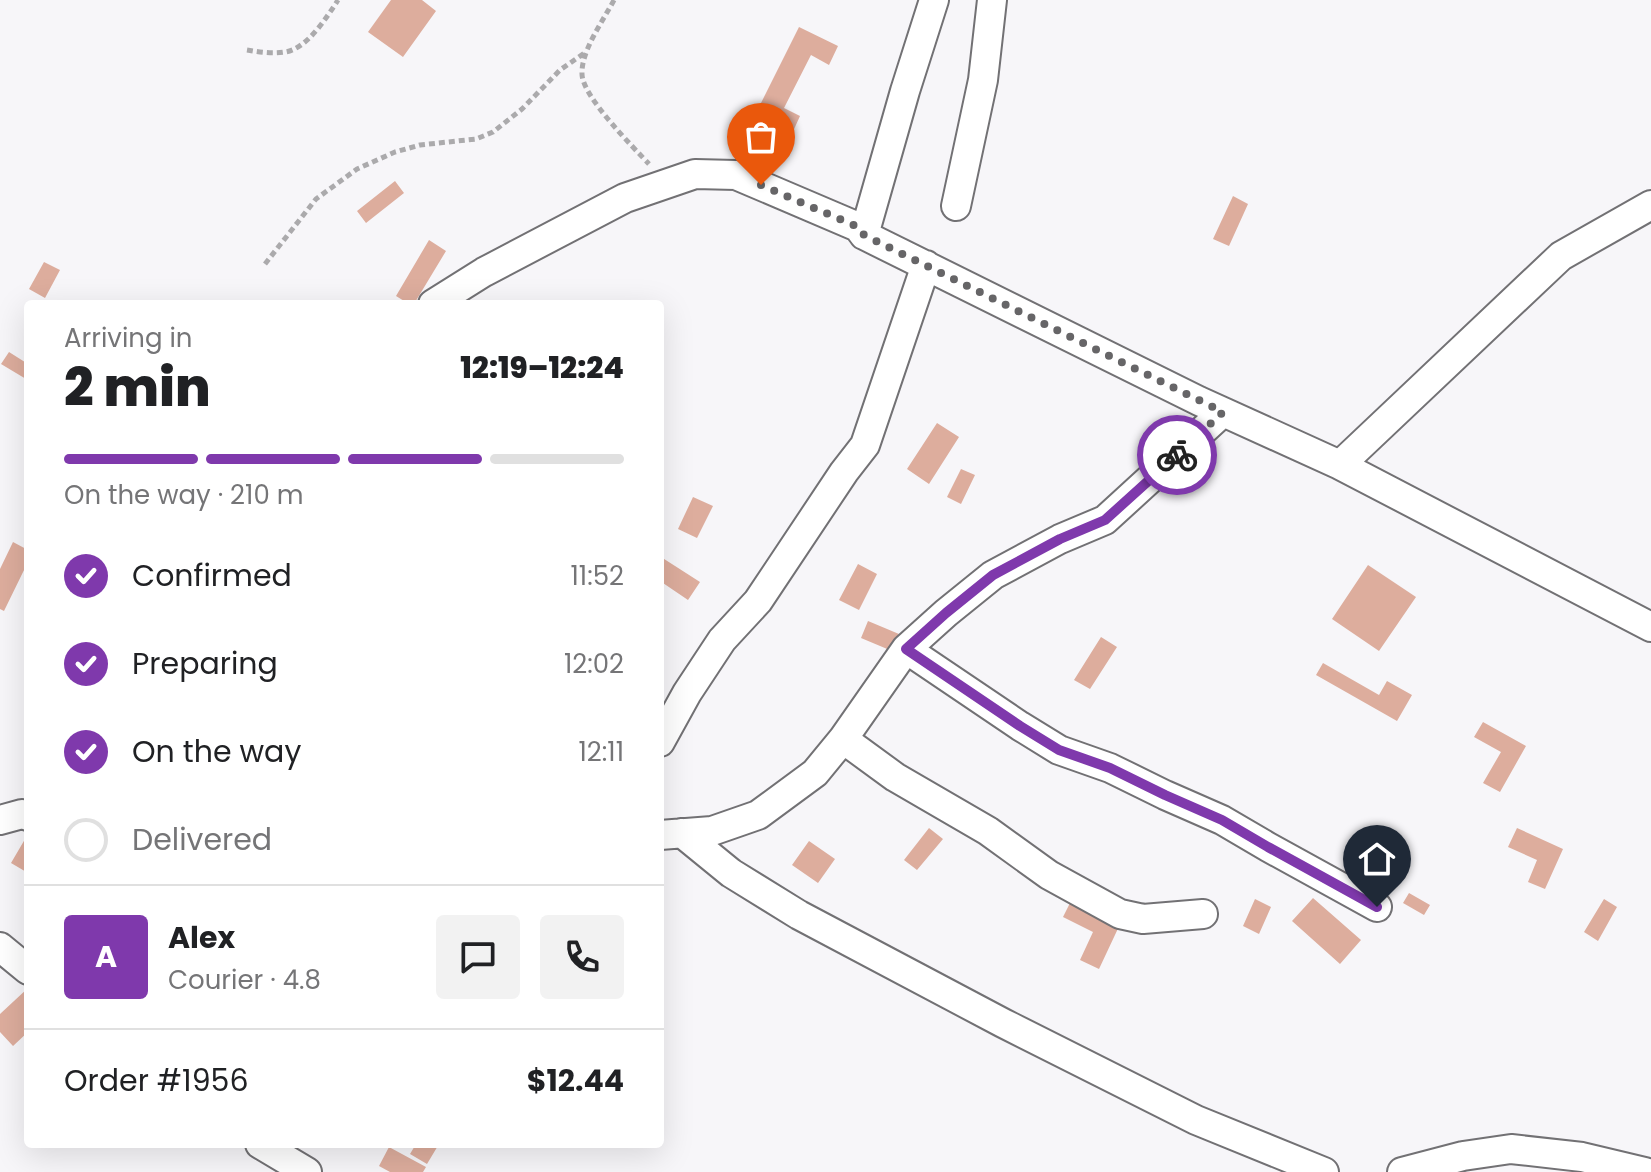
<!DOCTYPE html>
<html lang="en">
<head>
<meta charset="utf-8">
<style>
	body { margin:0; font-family:Poppins,sans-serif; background:#f2f2f2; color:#202124; height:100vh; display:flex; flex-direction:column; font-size:30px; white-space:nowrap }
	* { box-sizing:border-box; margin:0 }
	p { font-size:26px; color:#757577 }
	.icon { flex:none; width:44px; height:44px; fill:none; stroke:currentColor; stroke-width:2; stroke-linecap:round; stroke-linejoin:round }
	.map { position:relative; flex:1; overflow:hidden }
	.sheet { position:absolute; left:24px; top:300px; width:640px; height:848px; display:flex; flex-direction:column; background:#fff; border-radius:8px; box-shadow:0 8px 32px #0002 }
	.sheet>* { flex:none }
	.pin { position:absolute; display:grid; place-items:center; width:68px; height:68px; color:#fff; margin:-82px -34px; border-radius:50% 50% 50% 0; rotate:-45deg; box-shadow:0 0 8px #0007 }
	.pin .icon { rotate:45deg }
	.courier { position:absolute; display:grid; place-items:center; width:80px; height:80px; margin:-40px; border:6px solid #7f39ac; border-radius:50%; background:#fff; color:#222; box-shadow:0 2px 10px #0007 }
	.headline em { font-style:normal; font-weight:800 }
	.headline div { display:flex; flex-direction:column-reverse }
	.headline { display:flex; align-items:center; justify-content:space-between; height:136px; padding:0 40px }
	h1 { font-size:52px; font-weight:800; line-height:60px }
	.bar { display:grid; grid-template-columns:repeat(4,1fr); gap:12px 8px; align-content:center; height:96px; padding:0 40px }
	.bar i { height:10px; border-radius:6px; background:#e0e0e0 }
	.bar .selected { background:#7f39ac }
	.bar p { grid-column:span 4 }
	.line { display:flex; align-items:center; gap:20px; padding:0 40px; border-top:2px solid #e0e0e0 }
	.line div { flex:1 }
	.round { display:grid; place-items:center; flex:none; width:84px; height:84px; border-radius:8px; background:#f2f2f2 }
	ol { padding:0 40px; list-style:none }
	li { display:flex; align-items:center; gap:24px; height:88px }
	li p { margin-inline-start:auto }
	li .icon { padding:8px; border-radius:50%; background:#7f39ac; color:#fff; stroke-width:4 }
	li:last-child { color:#757577 }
	li i { width:44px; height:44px; border:4px solid #e0e0e0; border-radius:50% }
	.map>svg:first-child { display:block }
</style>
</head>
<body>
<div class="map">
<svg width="1651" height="1172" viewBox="0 0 1651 1172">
	<rect width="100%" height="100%" fill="#f7f6f9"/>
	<!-- building -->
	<path fill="#ddad9d" d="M391,0H422L436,11L403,57L368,32Z
		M799,27L838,46L829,65L811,55L784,108L800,116L790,138L753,119Z
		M395,181L404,193L366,223L357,211Z
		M1233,196L1248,204L1229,246L1213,239Z
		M429,240L446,251L414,304H409L396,296Z
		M44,262L60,270L45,298L29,289Z
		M9,352L28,364V376L26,379L1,364Z
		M937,423L959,437L929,484L907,469Z
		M961,469L975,475L961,504L947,497Z
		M693,497L713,506L697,538L678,529Z
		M13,542L28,550V569L25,568L4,611L0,609V569Z
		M661,557L700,582L688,600L660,581Z
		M858,564L877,574L859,610L839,600Z
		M1368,565L1416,597L1379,651L1332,619Z
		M868,621L899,634L892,651L861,638Z
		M1101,637L1117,647L1090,689L1074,680Z
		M1323,663L1379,695L1387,681L1412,695L1397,721L1316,675Z
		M1483,722L1526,746L1500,792L1483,783L1501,752L1474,737Z
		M929,828L943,839L917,870L904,860Z
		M1517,828L1563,849L1545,889L1528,882L1537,860L1508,847Z
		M28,834V873L11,863Z
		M809,841L835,859L818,883L792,865Z
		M1409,893L1430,905L1424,915L1403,903Z
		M1073,897L1122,920L1099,969L1080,960L1093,932L1063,917Z
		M1313,898L1361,940L1340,964L1292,921Z
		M1255,899L1271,907L1259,934L1243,926Z
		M1604,899L1617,907L1598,941L1584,932Z
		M28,988V1032L13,1046L0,1032V1014Z
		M416,1144H439L427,1164L410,1154Z
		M389,1147L426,1167L423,1172H390L379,1166Z"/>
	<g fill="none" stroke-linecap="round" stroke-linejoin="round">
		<!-- street casing -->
		<g stroke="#727174" stroke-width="32">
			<path id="street" d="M934,0L905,91L864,235L1199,401L1340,465L1651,627
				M956,206L983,80L992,0
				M433,304L484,272L625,198L695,174L736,175L858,227L864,235
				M1340,465L1561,256L1651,205
				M906,649L1020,726L1059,750L1110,768L1165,795L1222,820L1268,847L1377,907
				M843,739L895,777L988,831L1049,875L1120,914L1143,919L1203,914
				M660,742L687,693L722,640L758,601L844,472L865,445L926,265
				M0,820L22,814L28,816
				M682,833L731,873L799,915L1003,1023L1196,1120L1324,1172
				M660,835L712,831L758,815L815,773L843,739L906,649L946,613L993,575L1060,539L1105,520L1223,412
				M0,947L28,970
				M260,1144L307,1172
				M1402,1172L1463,1156L1511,1149L1582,1157L1645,1172"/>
		</g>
		<!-- path -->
		<path stroke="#abaaac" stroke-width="5" stroke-dasharray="6 4" stroke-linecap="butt" d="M614,0C603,21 581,51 582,74C582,96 633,147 649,164
			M247,50C259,52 272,54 285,52C307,49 327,17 338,0
			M265,264L316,199L357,169L395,152L420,145L476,139L493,132L522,109L560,70L586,52"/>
		<!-- street -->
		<use href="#street" stroke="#fff" stroke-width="28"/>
	</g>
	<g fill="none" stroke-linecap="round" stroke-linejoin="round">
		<!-- done -->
		<path stroke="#666567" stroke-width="8" stroke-dasharray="0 14.4" d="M761,185L858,227L864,235L1223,412L1177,455"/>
		<!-- route -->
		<path stroke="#7f39ac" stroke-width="10" d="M1177,455L1105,520L1060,539L993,575L946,613L906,649L1020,726L1059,750L1110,768L1165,795L1222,820L1268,847L1377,907"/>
	</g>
</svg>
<div class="pin" style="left:761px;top:185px;background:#ea580c"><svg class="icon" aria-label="bag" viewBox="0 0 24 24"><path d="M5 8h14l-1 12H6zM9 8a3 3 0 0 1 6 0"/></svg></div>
<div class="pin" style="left:1377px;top:907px;background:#1f2937"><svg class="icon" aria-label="home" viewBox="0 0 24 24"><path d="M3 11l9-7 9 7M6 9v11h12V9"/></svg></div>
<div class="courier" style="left:1177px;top:455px"><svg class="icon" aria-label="bike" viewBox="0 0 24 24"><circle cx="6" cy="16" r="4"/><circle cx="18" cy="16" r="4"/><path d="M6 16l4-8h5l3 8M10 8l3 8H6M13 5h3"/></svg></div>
<section class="sheet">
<div class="headline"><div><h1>2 min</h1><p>Arriving in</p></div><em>12:19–12:24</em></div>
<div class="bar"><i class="selected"></i><i class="selected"></i><i class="selected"></i><i></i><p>On the way · 210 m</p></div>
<ol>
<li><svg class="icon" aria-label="check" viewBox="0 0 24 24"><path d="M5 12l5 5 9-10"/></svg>Confirmed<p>11:52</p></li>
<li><svg class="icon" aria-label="check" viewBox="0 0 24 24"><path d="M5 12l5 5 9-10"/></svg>Preparing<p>12:02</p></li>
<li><svg class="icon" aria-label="check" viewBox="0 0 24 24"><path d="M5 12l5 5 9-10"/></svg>On the way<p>12:11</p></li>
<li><i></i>Delivered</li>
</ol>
<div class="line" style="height:144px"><b class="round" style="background:#7f39ac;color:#fff">A</b><div><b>Alex</b><p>Courier · 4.8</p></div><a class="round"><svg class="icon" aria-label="chat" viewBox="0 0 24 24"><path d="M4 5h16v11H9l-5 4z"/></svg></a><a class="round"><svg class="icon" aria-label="phone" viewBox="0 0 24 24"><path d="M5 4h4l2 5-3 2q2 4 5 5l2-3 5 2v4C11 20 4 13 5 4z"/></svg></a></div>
<div class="line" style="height:104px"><div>Order #1956</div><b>$12.44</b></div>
</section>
</div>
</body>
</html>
